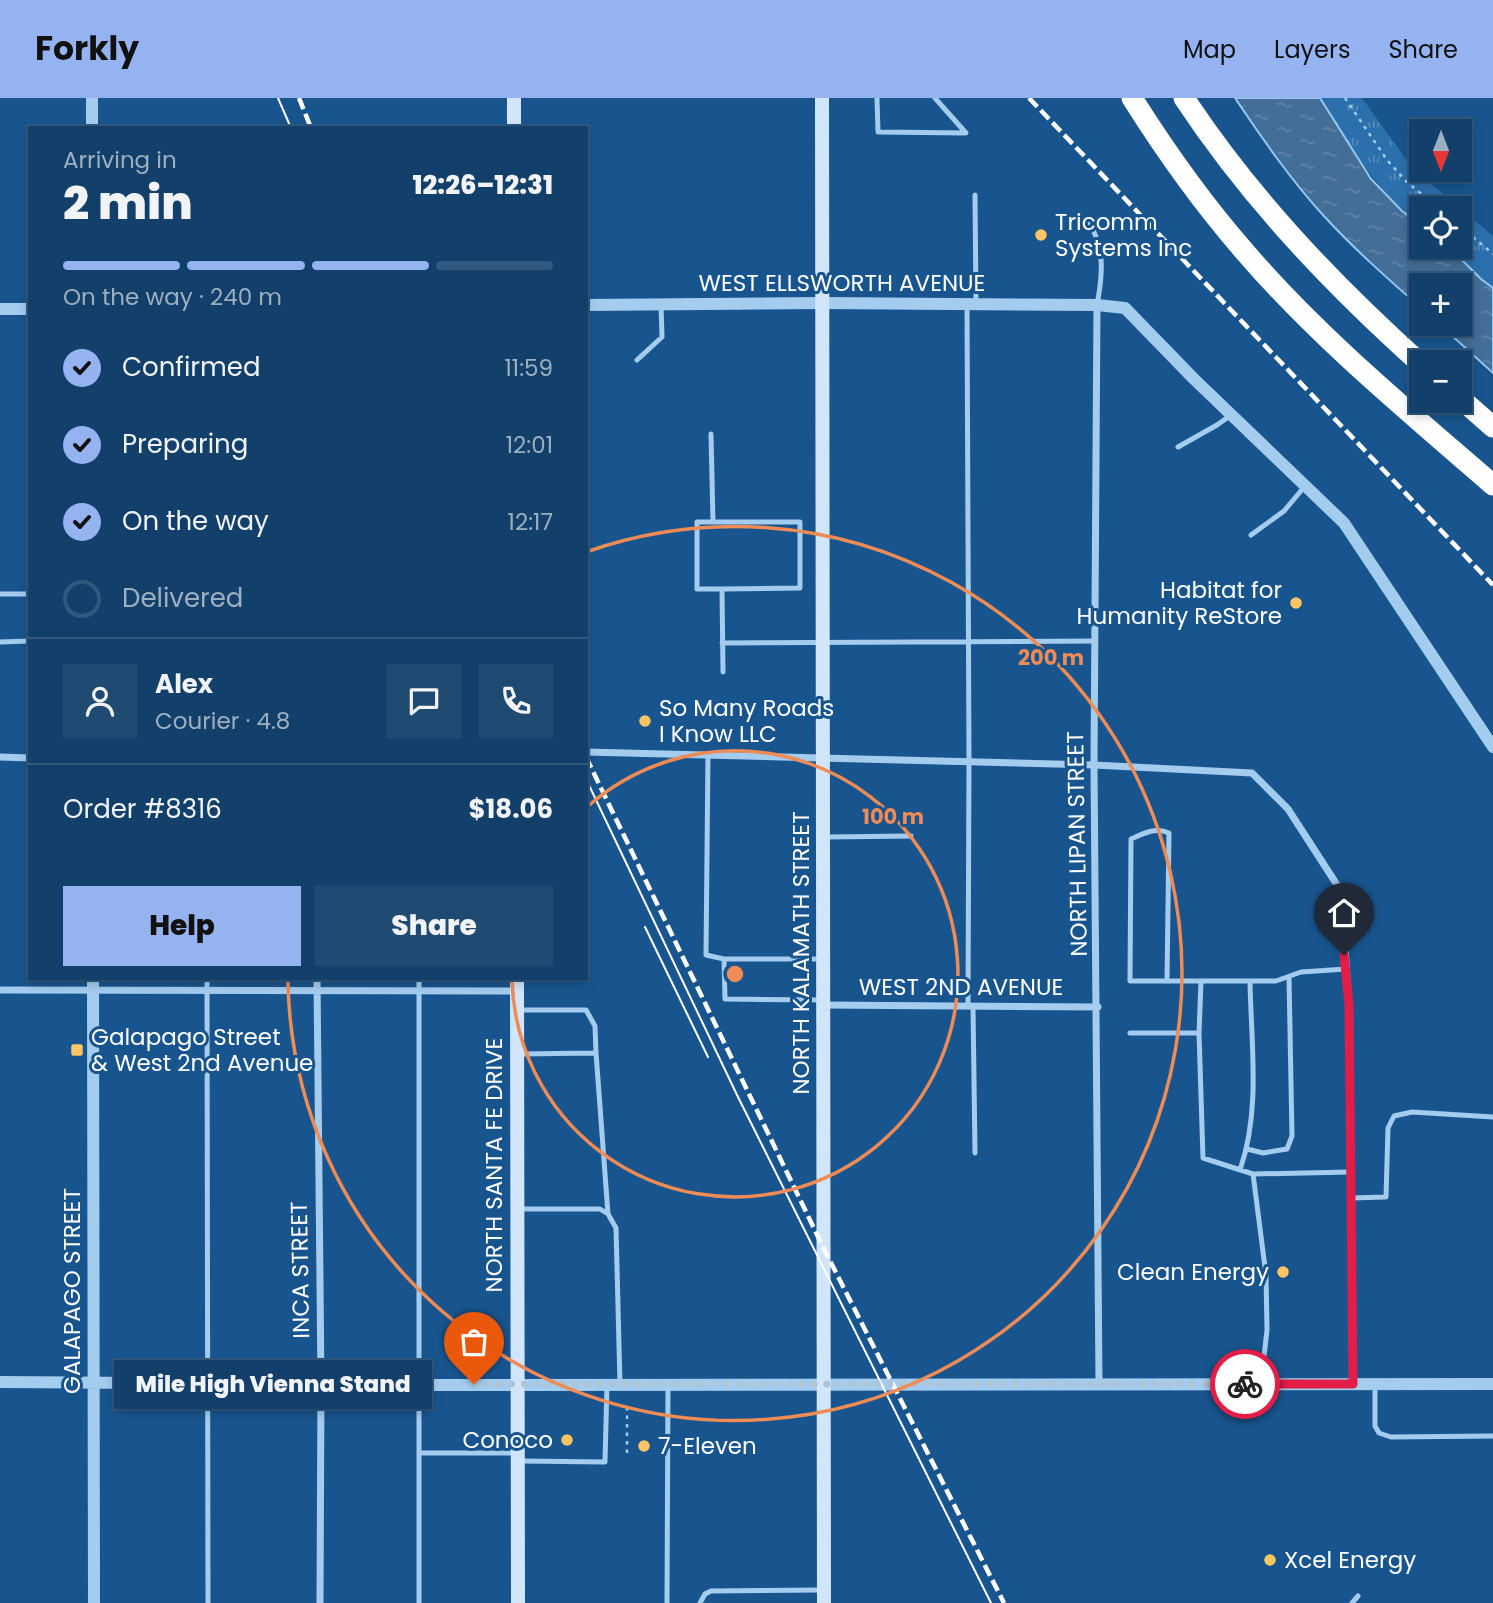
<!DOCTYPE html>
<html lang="en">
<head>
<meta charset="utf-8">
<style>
	body { margin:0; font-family:Poppins,sans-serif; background:#1f4b72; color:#f1f3f6; height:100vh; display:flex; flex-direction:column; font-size:26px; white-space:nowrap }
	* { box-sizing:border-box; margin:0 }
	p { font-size:23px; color:#9cafc1 }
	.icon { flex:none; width:38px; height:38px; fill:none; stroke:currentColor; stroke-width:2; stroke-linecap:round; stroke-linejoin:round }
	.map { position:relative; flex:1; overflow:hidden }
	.details { position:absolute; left:28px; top:28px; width:560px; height:854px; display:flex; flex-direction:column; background:#12406a; border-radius:0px; box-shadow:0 4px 10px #0003,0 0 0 2px #31597e }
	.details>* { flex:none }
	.needle { width:46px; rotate:180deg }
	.tools { position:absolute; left:1409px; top:21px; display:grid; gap:14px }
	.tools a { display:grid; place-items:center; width:63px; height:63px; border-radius:0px; background:#12406a; box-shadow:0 4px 10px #0003,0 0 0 2px #31597e; font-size:35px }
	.pin { position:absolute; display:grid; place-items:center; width:60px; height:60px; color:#fff; margin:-72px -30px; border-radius:50% 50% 50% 0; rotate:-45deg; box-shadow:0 0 7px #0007 }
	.pin .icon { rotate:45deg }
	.courier { position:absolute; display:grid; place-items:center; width:70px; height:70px; margin:-35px; border:5px solid #e11d48; border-radius:50%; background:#fff; color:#222; box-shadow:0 2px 9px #0007 }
	.bubble { position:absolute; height:49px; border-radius:0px; background:#12406a; box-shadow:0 4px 10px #0003,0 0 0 2px #31597e; font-size:23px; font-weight:800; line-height:49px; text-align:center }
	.headline em { font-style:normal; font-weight:800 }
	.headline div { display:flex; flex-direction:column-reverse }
	.headline { display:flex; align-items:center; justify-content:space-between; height:119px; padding:0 35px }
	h1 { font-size:46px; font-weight:800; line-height:52px }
	.bar { display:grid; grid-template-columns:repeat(4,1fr); gap:10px 7px; align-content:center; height:84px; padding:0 35px }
	.bar i { height:9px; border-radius:5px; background:#31597e }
	.bar .current { background:#95b2f1 }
	.bar p { grid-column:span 4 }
	.line { display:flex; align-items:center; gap:18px; padding:0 35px; border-top:2px solid #31597e }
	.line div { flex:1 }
	.round { display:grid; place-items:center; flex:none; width:74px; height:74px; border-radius:0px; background:#1f4b72 }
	ol { padding:0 35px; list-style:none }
	li { display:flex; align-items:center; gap:21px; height:77px }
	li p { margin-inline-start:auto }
	li .icon { padding:7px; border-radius:50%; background:#95b2f1; color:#111; stroke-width:4 }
	li:last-child { color:#9cafc1 }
	li i { width:38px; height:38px; border:4px solid #31597e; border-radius:50% }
	.button { display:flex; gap:14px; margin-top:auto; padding:14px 35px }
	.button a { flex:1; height:80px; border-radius:0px; background:#95b2f1; color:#111; font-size:28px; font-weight:800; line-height:80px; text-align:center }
	.button a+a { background:#1f4b72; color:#f1f3f6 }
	header { display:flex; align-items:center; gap:42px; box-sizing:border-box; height:98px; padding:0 35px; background:#95b2f1; color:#111 }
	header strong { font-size:33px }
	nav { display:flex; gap:38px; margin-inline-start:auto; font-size:24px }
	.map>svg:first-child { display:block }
</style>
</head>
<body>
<header>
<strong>Forkly</strong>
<nav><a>Map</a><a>Layers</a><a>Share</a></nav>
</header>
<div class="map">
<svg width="1493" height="1505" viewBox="0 0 1493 1505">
	<defs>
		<pattern id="grass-tufts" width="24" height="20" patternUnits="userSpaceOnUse" patternTransform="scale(1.75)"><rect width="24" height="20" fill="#2b6fac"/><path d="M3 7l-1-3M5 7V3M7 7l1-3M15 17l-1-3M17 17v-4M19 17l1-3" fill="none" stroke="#558cbd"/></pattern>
		<pattern id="water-ripples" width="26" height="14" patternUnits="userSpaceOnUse" patternTransform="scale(1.75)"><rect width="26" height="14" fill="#436e97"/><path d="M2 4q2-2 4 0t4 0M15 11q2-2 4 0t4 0" fill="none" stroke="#5f84a7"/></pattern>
	</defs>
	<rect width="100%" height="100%" fill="#18558e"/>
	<!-- grass -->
	<path fill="url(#grass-tufts)" d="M1320,0H1362L1413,71L1493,138V190L1481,181L1449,149H1460V110H1421V127C1373,90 1352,50 1320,0Z"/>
	<!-- water -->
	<path fill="url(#water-ripples)" stroke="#97c8f1" stroke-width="2" d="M1235,0H1320L1371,81L1402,113L1421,127V149H1449L1481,181L1493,190V275L1439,226H1460V187H1421V210C1387,180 1353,150 1323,117C1290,81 1262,40 1235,0Z"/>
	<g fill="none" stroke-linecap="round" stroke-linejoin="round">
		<!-- path -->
		<path stroke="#a4ccef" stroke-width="2.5" stroke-dasharray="3.5 5" stroke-linecap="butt" d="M1345,0L1387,62L1406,83L1438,110
			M1460,128L1493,156
			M627,1309V1355"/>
		<!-- service -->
		<path stroke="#a4ccef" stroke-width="5" d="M877,0L878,34L966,35L935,0
			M975,97L976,206
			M1088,122C1105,151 1103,175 1097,207
			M967,206L969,663L968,908
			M637,262L662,239L661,207
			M711,336L713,424
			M1178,349L1217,327L1231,317
			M1251,437L1284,413L1305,388
			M722,491L800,490V424H697V491H722L723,574
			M0,496H30
			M0,544L30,543
			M722,545L1095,543
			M708,656L706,857L724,861
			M826,739L911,738
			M821,861H724L725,901L823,902
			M207,880L208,1505
			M419,880V1505
			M1167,883L1169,735C1155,729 1145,735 1131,741L1130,883H1201
			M973,908L975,1055
			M520,912H586L595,928L596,955
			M1130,935H1199L1201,883H1276L1301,874L1346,871
			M1199,935L1203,1060L1253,1076L1351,1074
			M519,956L596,955L608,1116
			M1247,1051L1263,1055L1287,1051L1292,1038L1289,879
			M1240,1072C1261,1012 1251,946 1250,883
			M1253,1076L1266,1177L1267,1232L1261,1285
			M1351,1100L1386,1099L1388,1030L1394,1018L1412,1014L1493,1019
			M519,1111H600L608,1116L616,1130L620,1286
			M1375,1286V1328L1379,1335L1391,1339L1493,1338
			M419,1355H518
			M520,1363L605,1364L607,1286
			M667,1505L668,1286
			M700,1505L705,1496L711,1493L821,1492
			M1352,1505L1358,1498"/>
		<!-- minor -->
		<path stroke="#a4ccef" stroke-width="7" d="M1097,207L1094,667L1099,1286
			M586,654L1094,667L1252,675L1288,711L1341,793L1349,907L1353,1286
			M0,659L30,660
			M317,880L321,1286L320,1505
			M0,892L517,893
			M824,907L1098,909"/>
		<!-- tertiary -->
		<path stroke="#a4ccef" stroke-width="12" d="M92,30V0
			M586,207L821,205L1097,207L1125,210L1194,281L1344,425L1493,649
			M0,211H30
			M93,880L94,1505
			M0,1284L419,1287L1493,1286"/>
		<!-- secondary -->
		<path stroke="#d1e6fa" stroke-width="14" d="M514,0V30
			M822,0L824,1505
			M517,880L518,1505"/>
		<!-- motorway -->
		<path stroke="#fff" stroke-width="21" d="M1132,0C1166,54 1203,106 1245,154C1319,240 1408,313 1493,387
			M1184,0C1250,100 1332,186 1421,266
			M1460,300L1493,329"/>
		<!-- tram -->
		<path stroke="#fff" stroke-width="2" d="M278,0L291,30
			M586,681L738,999L991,1505
			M645,829L708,959"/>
		<!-- rail -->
		<path stroke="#fff" stroke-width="4.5" stroke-dasharray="12 5" stroke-linecap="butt" d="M299,0L311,30
			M1029,0L1493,487
			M586,659L824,1151L1004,1505"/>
	</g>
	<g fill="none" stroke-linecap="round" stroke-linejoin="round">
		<!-- done -->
		<path stroke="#aec4d7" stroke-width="7" stroke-dasharray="0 12.6" d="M474,1286H1245"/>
		<!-- route -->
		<path stroke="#e11d48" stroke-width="9" d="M1245,1286H1353L1349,907L1344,857"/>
	</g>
	<!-- distance rings -->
	<g fill="none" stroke="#ef8b55" stroke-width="3.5">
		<path d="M587 709A223 223 0 1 1 512 882"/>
		<path d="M589 453A447 447 0 1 1 288 884"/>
	</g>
	<!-- markers -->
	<g fill="#ffc562" stroke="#18558e" stroke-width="2.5">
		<circle cx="1041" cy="137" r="7"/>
		<circle cx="1296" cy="505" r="7"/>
		<circle cx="645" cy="623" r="7"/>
		<rect x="70" y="945" width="14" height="14" rx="3.5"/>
		<circle cx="1283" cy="1174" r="7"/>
		<circle cx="567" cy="1342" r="7"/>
		<circle cx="644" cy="1348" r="7"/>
		<circle cx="1270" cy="1462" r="7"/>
	</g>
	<g text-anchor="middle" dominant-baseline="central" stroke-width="6" stroke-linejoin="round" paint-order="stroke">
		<!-- poi labels -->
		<g font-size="23" fill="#fff" stroke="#18558e" text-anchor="start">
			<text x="1055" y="124">Tricomm<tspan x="1055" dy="26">Systems Inc</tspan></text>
			<text x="1282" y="492" text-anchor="end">Habitat for<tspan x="1282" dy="26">Humanity ReStore</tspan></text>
			<text x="659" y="610">So Many Roads<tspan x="659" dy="26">I Know LLC</tspan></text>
			<text x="91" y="939">Galapago Street<tspan x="91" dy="26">&amp; West 2nd Avenue</tspan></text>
			<text x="1269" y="1174" text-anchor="end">Clean Energy</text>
			<text x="553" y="1342" text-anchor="end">Conoco</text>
			<text x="658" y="1348">7-Eleven</text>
			<text x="1284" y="1462">Xcel Energy</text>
		</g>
		<!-- street labels -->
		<g font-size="23" fill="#fff" stroke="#18558e">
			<text x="842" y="185">WEST ELLSWORTH AVENUE</text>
			<text transform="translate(1077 746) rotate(-91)">NORTH LIPAN STREET</text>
			<text transform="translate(801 855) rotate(-90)">NORTH KALAMATH STREET</text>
			<text x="961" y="889">WEST 2ND AVENUE</text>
			<text transform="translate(494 1067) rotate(-90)">NORTH SANTA FE DRIVE</text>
			<text transform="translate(300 1172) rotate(-91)">INCA STREET</text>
			<text transform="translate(72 1193) rotate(-90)">GALAPAGO STREET</text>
		</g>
	</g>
	<circle cx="735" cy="876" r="10" fill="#ef8b55" stroke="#18558e" stroke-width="3.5"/>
	<g font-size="21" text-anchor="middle" font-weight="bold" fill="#ef8b55" stroke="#18558e" stroke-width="6" stroke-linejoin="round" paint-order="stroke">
		<text x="1051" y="567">200 m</text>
		<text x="893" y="726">100 m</text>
	</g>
</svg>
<div class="tools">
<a><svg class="needle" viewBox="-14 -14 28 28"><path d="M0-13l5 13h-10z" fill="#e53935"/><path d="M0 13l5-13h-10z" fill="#9cafc1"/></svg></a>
<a><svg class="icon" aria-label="locate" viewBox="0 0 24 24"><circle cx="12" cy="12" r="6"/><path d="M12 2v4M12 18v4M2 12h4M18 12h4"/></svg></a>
<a>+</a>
<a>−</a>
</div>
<div class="pin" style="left:474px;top:1286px;background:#ea580c"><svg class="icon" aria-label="bag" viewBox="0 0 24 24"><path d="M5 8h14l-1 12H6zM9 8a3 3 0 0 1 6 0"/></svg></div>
<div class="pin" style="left:1344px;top:857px;background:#1f2937"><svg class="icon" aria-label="home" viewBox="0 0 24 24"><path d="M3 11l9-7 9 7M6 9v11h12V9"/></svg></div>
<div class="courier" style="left:1245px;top:1286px"><svg class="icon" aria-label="bike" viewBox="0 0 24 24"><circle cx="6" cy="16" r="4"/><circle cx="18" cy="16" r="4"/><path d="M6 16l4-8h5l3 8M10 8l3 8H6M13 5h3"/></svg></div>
<div class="bubble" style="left:114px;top:1262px;width:318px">Mile High Vienna Stand</div>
<section class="details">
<div class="headline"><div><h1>2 min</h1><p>Arriving in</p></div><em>12:26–12:31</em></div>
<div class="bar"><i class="current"></i><i class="current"></i><i class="current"></i><i></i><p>On the way · 240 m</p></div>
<ol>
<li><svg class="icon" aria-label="check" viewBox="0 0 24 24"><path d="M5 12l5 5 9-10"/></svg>Confirmed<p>11:59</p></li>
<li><svg class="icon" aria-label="check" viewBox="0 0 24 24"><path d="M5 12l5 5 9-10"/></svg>Preparing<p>12:01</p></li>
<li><svg class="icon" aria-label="check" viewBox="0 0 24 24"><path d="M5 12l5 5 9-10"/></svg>On the way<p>12:17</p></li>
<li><i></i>Delivered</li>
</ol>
<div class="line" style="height:126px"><a class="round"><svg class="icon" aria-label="person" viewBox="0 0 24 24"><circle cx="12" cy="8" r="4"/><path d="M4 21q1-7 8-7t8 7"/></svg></a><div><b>Alex</b><p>Courier · 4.8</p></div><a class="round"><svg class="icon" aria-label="chat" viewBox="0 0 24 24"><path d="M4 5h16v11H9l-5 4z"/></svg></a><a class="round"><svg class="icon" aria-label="phone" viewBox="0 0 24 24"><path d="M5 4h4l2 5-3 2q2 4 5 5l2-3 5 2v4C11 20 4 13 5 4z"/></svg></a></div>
<div class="line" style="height:91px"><div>Order #8316</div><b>$18.06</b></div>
<div class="button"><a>Help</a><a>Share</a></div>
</section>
</div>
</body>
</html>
